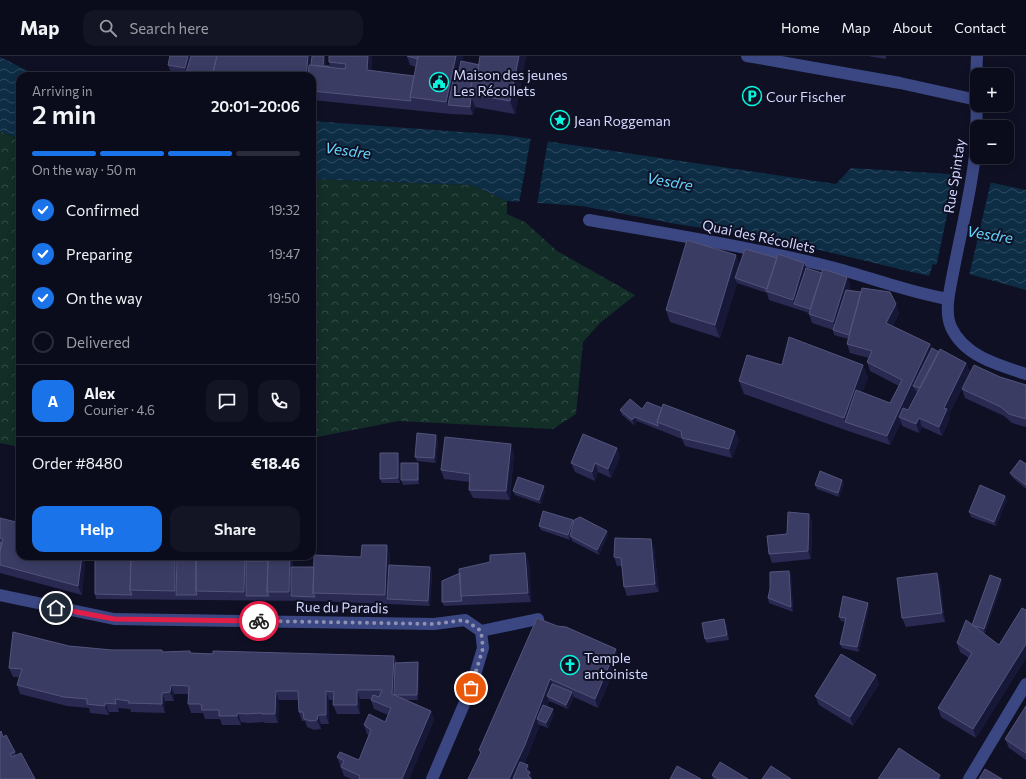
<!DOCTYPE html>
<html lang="en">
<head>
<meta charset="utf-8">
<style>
	body { margin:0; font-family:Commissioner,sans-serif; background:#141524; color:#f1f3f6; height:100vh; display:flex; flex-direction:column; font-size:15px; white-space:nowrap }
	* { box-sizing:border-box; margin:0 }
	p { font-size:13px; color:#9a9ba3 }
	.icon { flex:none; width:22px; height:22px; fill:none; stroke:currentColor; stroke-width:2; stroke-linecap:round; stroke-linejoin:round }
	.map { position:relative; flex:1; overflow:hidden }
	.panel { position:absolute; left:16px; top:16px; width:300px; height:488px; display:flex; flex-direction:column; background:#0b0c1b; border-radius:12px; box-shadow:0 2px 10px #0003,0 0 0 1px #2b2c3a }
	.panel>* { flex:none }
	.buttons { position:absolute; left:970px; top:12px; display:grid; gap:8px }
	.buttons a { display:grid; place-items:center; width:44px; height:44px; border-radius:8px; background:#0b0c1b; box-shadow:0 2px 10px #0003,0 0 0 1px #2b2c3a; font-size:20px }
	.pin { position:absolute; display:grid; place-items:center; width:34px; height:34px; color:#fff; margin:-17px; border:2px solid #fff; border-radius:50%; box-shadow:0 1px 4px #0007 }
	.courier { position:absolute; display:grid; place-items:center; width:40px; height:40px; margin:-20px; border:3px solid #e11d48; border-radius:50%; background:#fff; color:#222; box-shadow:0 1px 5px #0007 }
	.summary em { font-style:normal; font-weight:600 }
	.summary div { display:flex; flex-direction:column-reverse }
	.summary { display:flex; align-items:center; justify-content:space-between; height:68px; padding:0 16px }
	h1 { font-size:26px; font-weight:600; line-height:30px }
	.bar { display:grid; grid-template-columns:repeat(4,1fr); gap:6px 4px; align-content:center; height:48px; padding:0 16px }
	.bar i { height:5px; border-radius:3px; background:#2b2c3a }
	.bar .selected { background:#1a73e8 }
	.bar p { grid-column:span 4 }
	.line { display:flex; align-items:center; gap:10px; padding:0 16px; border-top:1px solid #2b2c3a }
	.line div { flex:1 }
	.round { display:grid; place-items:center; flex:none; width:42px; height:42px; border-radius:12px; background:#141524 }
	ol { padding:0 16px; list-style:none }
	li { display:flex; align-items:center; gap:12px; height:44px }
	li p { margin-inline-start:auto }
	li .icon { padding:4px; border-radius:50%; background:#1a73e8; color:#fff; stroke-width:4 }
	li:last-child { color:#9a9ba3 }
	li i { width:22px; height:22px; border:2px solid #2b2c3a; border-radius:50% }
	.action { display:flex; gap:8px; margin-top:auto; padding:8px 16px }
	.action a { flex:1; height:46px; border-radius:12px; background:#1a73e8; color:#fff; font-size:16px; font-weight:600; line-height:46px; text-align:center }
	.action a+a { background:#141524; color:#f1f3f6 }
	header { display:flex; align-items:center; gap:24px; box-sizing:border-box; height:56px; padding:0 20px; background:#0b0c1b; border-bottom:1px solid #2b2c3a }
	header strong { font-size:19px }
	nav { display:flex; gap:22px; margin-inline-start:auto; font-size:14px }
	.search { width:280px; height:36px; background:#141524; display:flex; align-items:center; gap:10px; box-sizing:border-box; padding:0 14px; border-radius:12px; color:#9a9ba3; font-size:15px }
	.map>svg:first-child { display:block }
</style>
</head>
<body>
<header>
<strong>Map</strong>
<div class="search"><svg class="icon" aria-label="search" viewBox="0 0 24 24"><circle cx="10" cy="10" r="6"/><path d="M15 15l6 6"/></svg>Search here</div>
<nav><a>Home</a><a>Map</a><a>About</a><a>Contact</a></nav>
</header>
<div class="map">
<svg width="1026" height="723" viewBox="0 0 1026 723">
	<defs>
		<pattern id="forest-crowns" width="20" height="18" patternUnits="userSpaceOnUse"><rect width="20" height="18" fill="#122e27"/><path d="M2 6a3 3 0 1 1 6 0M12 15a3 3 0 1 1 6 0" fill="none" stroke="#344c47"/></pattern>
		<pattern id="water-waves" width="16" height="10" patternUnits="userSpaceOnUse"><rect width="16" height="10" fill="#0d2d45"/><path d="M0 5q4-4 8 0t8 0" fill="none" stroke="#2f4b61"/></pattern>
	</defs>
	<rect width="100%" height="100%" fill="#0f1024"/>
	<!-- forest -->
	<path fill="url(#forest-crowns)" d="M0,75L20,83V391L0,387Z
		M312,123L472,129L507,145V158L525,166L557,195L635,239L600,267L583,286L576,358L553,373L399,365L312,382Z"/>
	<!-- water -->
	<path fill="url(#water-waves)" d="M0,1L38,20H20V83L0,75Z
		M312,65L504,79L836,128L851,112L949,118L1026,134V234L933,208L929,220L765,181L682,169L582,150L507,145L472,129L312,123Z"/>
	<!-- pier -->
	<path fill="#0f1024" d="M531,81L548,84L537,149L519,148Z
		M956,118L991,125L969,220L936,211Z"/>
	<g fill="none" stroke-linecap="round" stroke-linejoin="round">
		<!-- minor -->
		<path stroke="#3b4782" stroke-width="12" d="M747,0L900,27L977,44
			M977,0C975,35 979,71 974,107C969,144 960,181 953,217C950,234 944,255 951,271C964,300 998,309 1026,318
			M589,164C670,178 751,191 831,211C870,221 907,236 948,243
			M0,539L114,563L434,568L465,564L481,575L538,563
			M432,723L471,632L483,592L481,575
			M969,723L1026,628"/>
	</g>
	<!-- wall -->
	<path fill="#292952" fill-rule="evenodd" d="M329,0H372L371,15L414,20L416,11L410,9L407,0H406H463L462,5L479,8L480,0H526L515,58L475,51V50L473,59L451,58L312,44V20H172L168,9L326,5V10H329L330,11L329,6Z
		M868,0H886V3Z
		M736,199L739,208L777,202L804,207L806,212L822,217L847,221L850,230L849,234L899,257L893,270L930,288L932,292L939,296L966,307L970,316L949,358L950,362L942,380L922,371L919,377L902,370L901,366L890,389L848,375L744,338L739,325L782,309H863L868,322L862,336L890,347L899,330L870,315L867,306L869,302L850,297L847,288L848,283L834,279L833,274L812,267L809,258V257L769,244L767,237L737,227L720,282L670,266L666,254ZM916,335L918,336L908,354L907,353Z
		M1000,321L1026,329V371L1012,367L1004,360L965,342L962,333Z
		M662,352L735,375L739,384L732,402L685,390L682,383L637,365L634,369L622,359L620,354Z
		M438,384L436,407L417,405L415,401Z
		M617,392L620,401L611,422L598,416L595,425L575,416L571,407Z
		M514,397L510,444L473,442L469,434L470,426L444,423L441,414Z
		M399,401L400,427H382L380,423Z
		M418,407L419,412V428L403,429L401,424Z
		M1026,408V433L1012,421L1010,417Z
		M844,428L839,441L817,433L815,429Z
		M513,435H545L541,448L515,439Z
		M1005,440L1007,444L996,470L971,461L969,456Z
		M809,458L812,466L811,503L772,507L769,498L787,478Z
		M0,462L20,500H85L82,539L0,517Z
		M573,465L608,479L599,499L572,485L571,481L570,484L541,474L539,470Z
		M654,492L659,536L627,540L624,531L622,510H617L614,501Z
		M390,498V509L430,511L432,515L430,550L389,548L316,545L96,543L95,538L178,503H196V500H246L248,505H268V500H293V511H314L361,501Z
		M529,506L531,546L444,550L442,546Z
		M789,515L791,519L793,556L769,547L768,542L770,533Z
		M940,526L945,566L906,571L902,562Z
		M1002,527L985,577L981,576L999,589L1026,554V602L976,682L941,661L938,652L969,602L960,596L957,587L973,569Z
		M869,551L859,596L842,592L840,588L845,566L841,565L839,561Z
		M537,562L619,602L598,652L574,641L568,653L549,645L547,650L554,658L548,672L540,669L524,708L528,709L529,714V715L532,720L480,697L479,694Z
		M724,563L726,568L729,584L707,587L705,583Z
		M69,590L112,594L163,596L190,595V597L394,600L397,607L418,606L419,611L418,644H404L431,655L434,664L409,723H351L344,720L337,701L359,704L369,679L367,678L364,669L385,666L388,659L374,653L371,644V643H360V658H337L333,649L334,644H329V668H321V673L314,674L307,671L305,665H302L299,656L298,644H279L278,667H265L264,666L248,667L241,666V669H222L220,663H205L203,657H191L188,648V638H174V645H165V657L131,656L130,653L118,652L119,656H109V659L90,657L89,652L67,650L20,638L17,629L19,621H13L9,612Z
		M879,628L853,670L819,649L815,640Z
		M1026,650V704L1009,692L1005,683Z
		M3,681L15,696L16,699L0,723Z
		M712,719L748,723H713Z"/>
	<!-- shaded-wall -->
	<path fill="#171738" d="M188,0H196L187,20L185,12Z
		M308,0H314L312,20H306Z
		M368,0H372L370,23L367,14Z
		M456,0H463L453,50L448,49L446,46Z
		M519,0H526L515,58L510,45Z
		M325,1L326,5L325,14L323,10Z
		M471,41L475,50L473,59L470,51Z
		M736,199L741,212L735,222L737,227L720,282L715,269Z
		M804,207L808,216L794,248L793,244Z
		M847,221L850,230L836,275L833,266Z
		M896,248L899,257L890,276L886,267Z
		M930,288L933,297L913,330L915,334L916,335L903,362L899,361L901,366L890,389L887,380Z
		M966,307L970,316L949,358L950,362L942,380L939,371L944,352Z
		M863,309L868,322L851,368L845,366L844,362Z
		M635,361L637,365L634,369L632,364Z
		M919,362L922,371L919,377L916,368Z
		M735,375L739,384L732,402L729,393Z
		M436,379L438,384L436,407L434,402Z
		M511,388L514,397L510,444L506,435Z
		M617,392L620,401L611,422L608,413Z
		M398,397L399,401L400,427L398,422Z
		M418,407L419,412V428L418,424Z
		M595,407L598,416L595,425L592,416Z
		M842,424L844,428L839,441L838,437Z
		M544,430L545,435L541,448L539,444Z
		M1005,440L1007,444L996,470L994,466Z
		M809,458L812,466L811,503L808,495Z
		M573,464L574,468L570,484L568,479Z
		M607,475L608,479L599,499L597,494Z
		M651,483L654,492L659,536L655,528Z
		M387,489L390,498L389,543H387L389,548L385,539Z
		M525,497L529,506L531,546L528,537Z
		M82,500H85L86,501L82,539L78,530Z
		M175,500H178V539H176L175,535Z
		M245,500H246L248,505V540H246L244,536Z
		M290,500H293L292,540H291L289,536Z
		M430,511L432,515L430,550L428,545Z
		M789,515L791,519L793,556L791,551Z
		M937,517L940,526L945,566L942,557Z
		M1001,523L1002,527L985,577L984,573Z
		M868,547L869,551L859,596L857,591Z
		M724,563L726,568L729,584L727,579Z
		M1026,588V602L976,682L973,673Z
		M616,593L619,602L598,652L595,643Z
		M394,600L397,609L394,639L392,638Z
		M418,606L419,611L418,644L417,639Z
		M876,619L879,628L853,670L850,661Z
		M550,623L554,632L547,640L549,645L541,665L537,663L538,668L540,669L528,698L517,723H509Z
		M171,629L174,638V645L170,636Z
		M357,634L360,643V658L357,649Z
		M276,635L279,644L278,667L275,658Z
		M326,635L329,644V668L326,659Z
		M572,636L574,641L568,653L566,649Z
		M162,637L165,645V657L162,648Z
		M105,647L109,656V659L105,650Z
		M553,653L554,658L548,672L546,667Z
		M431,655L434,664L409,723H402Z
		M238,657L241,666V669L237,660Z
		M318,659L321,668V673L317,664Z
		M528,709L529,714L528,719L526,714Z
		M530,716L532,720L530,723L528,720Z
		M940,719L942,723H938Z"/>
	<!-- building -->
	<path fill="#3b3c64" stroke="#53547c" d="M170,0H188L185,12L168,9Z
		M191,0H217L212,20H185Z
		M217,0H308L306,20H212Z
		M312,0H324L323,10H329V11L311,9Z
		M329,0H368L367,14L414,20L410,41L411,45L312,35V20H308L309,9L345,13L346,8L329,6Z
		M407,0H418V3Z
		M418,0H456L446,46L410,41Z
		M480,0H519L510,45L470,38L472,25L476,26Z
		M461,5L479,9L476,26L472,25L470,38L471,41L470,51L448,49L455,15H459Z
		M687,184L736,199L715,269L666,254Z
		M745,193L777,202L767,233L735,222Z
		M778,198L804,207L793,244L766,235Z
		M806,212L822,217L810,253L794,248Z
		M823,213L847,221L833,266L809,258Z
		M862,232L890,236L896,248L886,267L930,288L887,380L845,366L856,334L890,347L902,324L867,306L872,295L847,288Z
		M846,234L861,236L849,279L833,274Z
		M789,281L863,309L844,362L739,325L747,299L782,309Z
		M932,292L939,296L920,332L913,330Z
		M940,293L966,307L944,352L947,353L939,371L919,362L916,368L899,361L903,352L908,354Z
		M974,309L1000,321L1026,329V363L1009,358L1001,351L962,333Z
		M630,343L642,353L647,346L662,352L657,366L658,370L635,361L632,364L620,354Z
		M663,348L735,375L729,393L682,382L681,375L657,366Z
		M417,377L436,379L434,402L415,401Z
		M583,378L617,392L608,413L595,407L592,416L571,407Z
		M445,381L511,388L506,435L469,434L470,418L441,414Z
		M380,397H398V422L380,423Z
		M1020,404L1026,408V429L1010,417Z
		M401,407H418V424H401Z
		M820,415L842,424L838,437L815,429Z
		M518,421L544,430L539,444L513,435Z
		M980,429L1005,440L994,466L969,456Z
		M543,455L573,464L568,479L539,470Z
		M788,456L809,458L808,495L769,498L767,480L787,478Z
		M580,461L607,475L597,494L570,480L574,464Z
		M0,462L20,467V500H82L78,530L0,509V495L3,483L0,482Z
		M615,482L651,483L655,528L624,531L621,502L614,501Z
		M0,486L2,487L0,495Z
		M362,489H387L385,539L313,537L314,499L361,501Z
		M525,497L528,537L461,540L459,513L490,506V499Z
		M131,500H175V535L130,534Z
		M196,500H245L244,536L196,535Z
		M268,500H290L289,536H267Z
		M95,501H131L130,534L132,539L95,538Z
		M177,503H196V535L197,539H176Z
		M246,505H268L267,536L269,540H246Z
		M389,509L430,511L428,545L387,543Z
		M291,511H314L313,537L315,541L291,540Z
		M789,515L791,551L768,542L770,533V516Z
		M460,517L461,540L462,545L442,546V525Z
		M937,517L942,557L902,562L897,522Z
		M990,519L1001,523L984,573L972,569Z
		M843,540L868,547L857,591L840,588L846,562L839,561Z
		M1022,552L1026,554V588L973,673L938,652L972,597L957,587L966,564L999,589Z
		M537,562L557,570L566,571L616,593L595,643L550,623L525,689L509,723H468L481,696L479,694Z
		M724,563L727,579L705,583L702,567Z
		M13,576L69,590L112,594H162V596L190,595V597L213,598V595L394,600L392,638L431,655L402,723H359L360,720L341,711L344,705L337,701L340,696L359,704L371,674L364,669L369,658L385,666L391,652L371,644L373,639L379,641L382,634H357V649H333L334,636L326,635V659H318L317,664L311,665L304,663L303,656H299L298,635H276L275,658H262V657L245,658L238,657L237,660H219V654H202L201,648H188L189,630L171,629L170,636L162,637V648L128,647L129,645L115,643L116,648L105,647V650L87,648V643L64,641L17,629L22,613L9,612Z
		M841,598L876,619L850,661L815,640Z
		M418,606L417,639H394L395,607Z
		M552,628L572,636L566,649L547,640Z
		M543,649L553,653L546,667L537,663Z
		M1026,650V697L1005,683Z
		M1,675L3,681L6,679L15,696L10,698L12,701L21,697L35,723H0V676Z
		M899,692L940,719L938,723H878Z
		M520,706L528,709L526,714L530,716L528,720L531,722V723H513Z
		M720,706L748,723H718L712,719Z
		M677,710L701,723H670Z
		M771,710L791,723H762Z
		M985,713L1002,723H979Z"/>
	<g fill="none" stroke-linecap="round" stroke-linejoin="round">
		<!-- done -->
		<path stroke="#8e91b2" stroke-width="4" stroke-dasharray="0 7.2" d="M259,565L434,568L465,564L481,575L483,592L471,632"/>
		<!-- route -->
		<path stroke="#e11d48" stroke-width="5" d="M56,552L114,563L259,565"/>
	</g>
	<!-- icons -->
	<defs>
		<g id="civic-ring" transform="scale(1)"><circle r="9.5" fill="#0f1024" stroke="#07f7de" stroke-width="1.5"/><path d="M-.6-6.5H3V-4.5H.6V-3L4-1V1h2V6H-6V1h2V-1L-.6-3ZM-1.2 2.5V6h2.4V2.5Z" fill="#07f7de"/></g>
		<g id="parking-ring" transform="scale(1)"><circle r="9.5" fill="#0f1024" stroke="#07f7de" stroke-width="1.5"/><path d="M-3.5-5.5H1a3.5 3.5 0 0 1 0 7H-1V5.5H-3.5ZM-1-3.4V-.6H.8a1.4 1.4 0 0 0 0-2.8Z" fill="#07f7de"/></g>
		<g id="sight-ring" transform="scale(1)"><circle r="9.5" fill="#0f1024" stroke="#07f7de" stroke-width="1.5"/><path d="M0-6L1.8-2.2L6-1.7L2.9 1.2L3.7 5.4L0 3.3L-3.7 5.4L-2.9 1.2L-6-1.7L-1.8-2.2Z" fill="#07f7de"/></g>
		<g id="church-ring" transform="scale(1)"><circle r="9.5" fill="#0f1024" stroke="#07f7de" stroke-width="1.5"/><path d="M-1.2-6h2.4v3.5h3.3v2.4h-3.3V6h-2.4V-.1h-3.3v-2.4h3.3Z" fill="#07f7de"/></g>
	</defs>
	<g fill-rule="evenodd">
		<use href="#civic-ring" x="439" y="26"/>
		<use href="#parking-ring" x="752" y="40"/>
		<use href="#sight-ring" x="560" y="64"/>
		<use href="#church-ring" x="570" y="609"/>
	</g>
	<g text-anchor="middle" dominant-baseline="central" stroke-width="4" stroke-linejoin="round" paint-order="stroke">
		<!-- poi labels -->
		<g font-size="14" fill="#d3d7fe" stroke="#0f1024" text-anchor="start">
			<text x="453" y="18">Maison des jeunes<tspan x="453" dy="16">Les Récollets</tspan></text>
			<text x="766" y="40">Cour Fischer</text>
			<text x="574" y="64">Jean Roggeman</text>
			<text x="584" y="601">Temple<tspan x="584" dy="16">antoiniste</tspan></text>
		</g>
		<!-- street labels -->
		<g font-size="14" fill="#d3d7fe" stroke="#0f1024">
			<text transform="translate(954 120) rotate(-81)">Rue Spintay</text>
			<text transform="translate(759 180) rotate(12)">Quai des Récollets</text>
			<text transform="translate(342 551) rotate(1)">Rue du Paradis</text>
		</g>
		<!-- water labels -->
		<g font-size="15" font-style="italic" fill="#64d4fb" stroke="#0f1024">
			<text transform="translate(348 94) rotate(8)">Vesdre</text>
			<text transform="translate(670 125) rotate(10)">Vesdre</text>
			<text transform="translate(990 178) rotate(9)">Vesdre</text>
		</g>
	</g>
</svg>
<div class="buttons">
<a>+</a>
<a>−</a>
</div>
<div class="pin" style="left:471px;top:632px;background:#ea580c"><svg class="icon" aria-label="bag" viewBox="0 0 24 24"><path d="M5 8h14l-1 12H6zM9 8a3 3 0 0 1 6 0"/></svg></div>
<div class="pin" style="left:56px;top:552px;background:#1f2937"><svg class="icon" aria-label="home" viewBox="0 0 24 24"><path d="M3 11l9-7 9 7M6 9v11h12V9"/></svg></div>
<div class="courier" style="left:259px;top:565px"><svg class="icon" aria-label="bike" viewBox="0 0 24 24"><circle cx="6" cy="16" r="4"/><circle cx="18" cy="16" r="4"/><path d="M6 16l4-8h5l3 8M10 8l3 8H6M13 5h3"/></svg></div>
<section class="panel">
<div class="summary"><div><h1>2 min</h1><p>Arriving in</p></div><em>20:01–20:06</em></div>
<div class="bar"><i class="selected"></i><i class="selected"></i><i class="selected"></i><i></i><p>On the way · 50 m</p></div>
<ol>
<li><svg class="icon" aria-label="check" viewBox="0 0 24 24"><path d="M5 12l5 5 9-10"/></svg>Confirmed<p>19:32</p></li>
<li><svg class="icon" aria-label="check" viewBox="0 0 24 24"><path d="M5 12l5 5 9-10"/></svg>Preparing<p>19:47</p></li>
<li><svg class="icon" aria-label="check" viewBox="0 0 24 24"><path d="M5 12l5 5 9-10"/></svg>On the way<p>19:50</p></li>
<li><i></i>Delivered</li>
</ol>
<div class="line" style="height:72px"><b class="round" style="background:#1a73e8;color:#fff">A</b><div><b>Alex</b><p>Courier · 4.6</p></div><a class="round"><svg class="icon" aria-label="chat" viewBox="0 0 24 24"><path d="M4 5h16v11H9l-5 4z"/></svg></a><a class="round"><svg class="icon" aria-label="phone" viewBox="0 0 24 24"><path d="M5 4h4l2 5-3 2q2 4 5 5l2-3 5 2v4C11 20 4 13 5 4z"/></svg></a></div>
<div class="line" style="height:52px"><div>Order #8480</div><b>€18.46</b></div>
<div class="action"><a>Help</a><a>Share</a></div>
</section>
</div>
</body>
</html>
